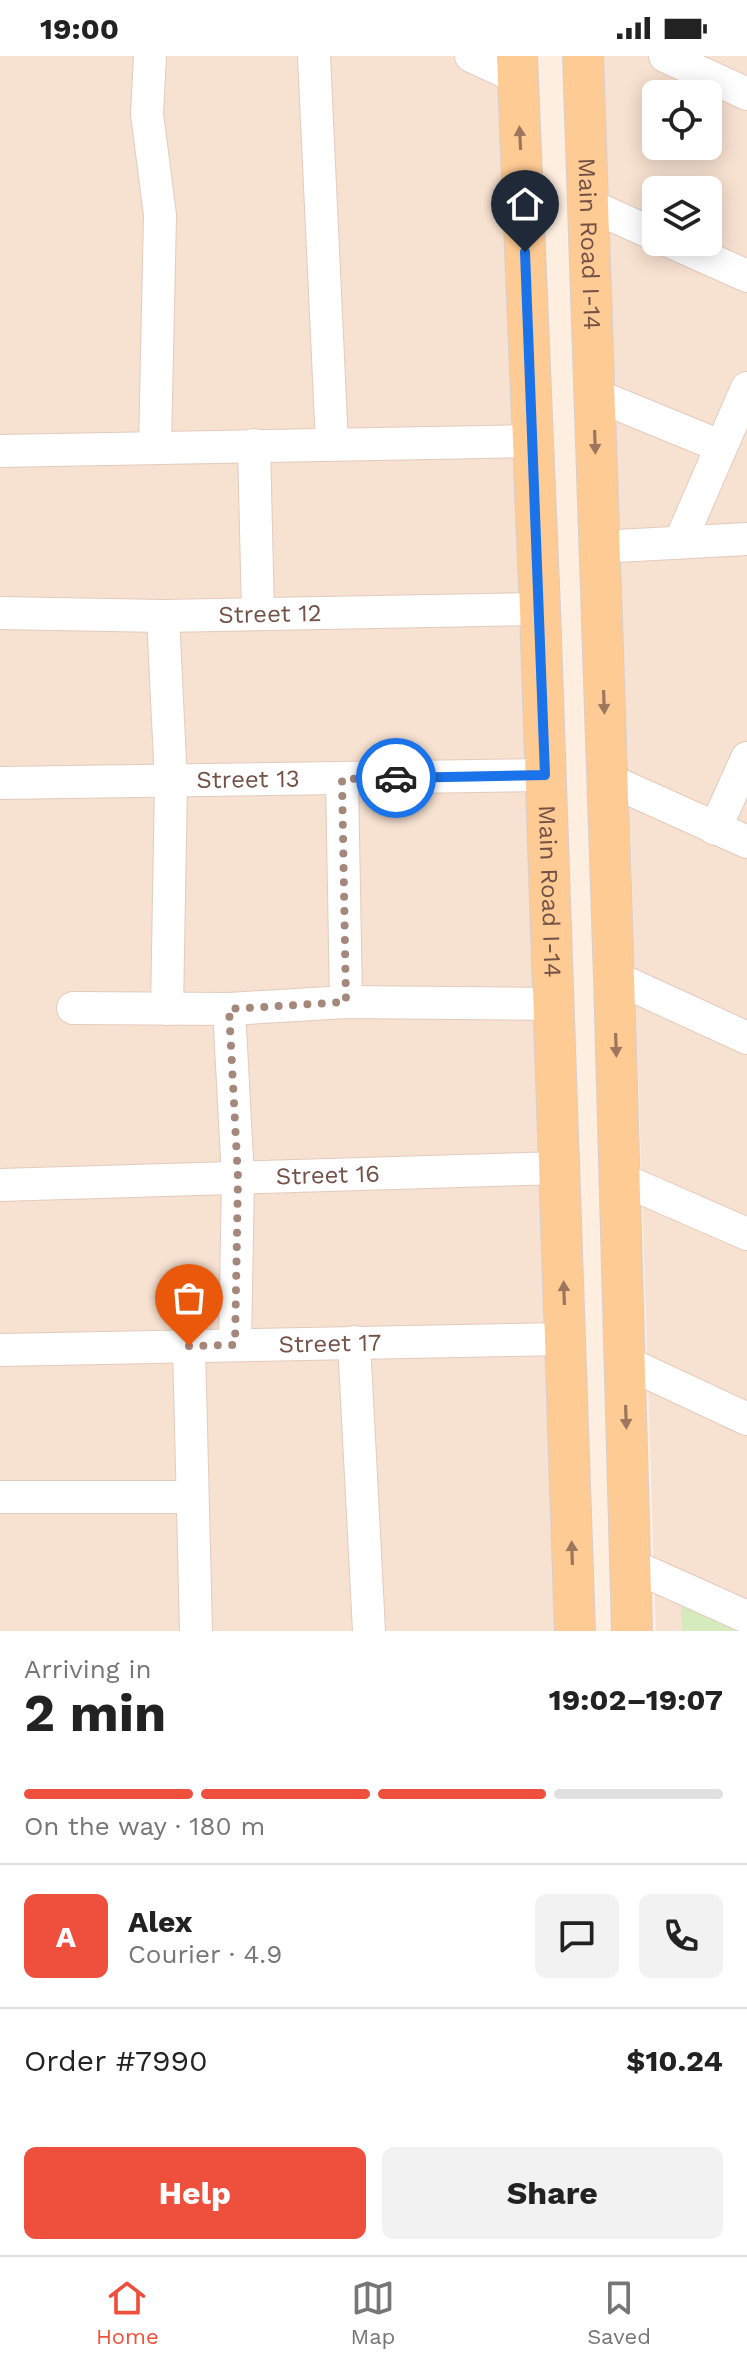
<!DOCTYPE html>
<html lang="en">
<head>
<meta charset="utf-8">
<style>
	body { margin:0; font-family:"Work Sans",sans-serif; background:#f2f2f2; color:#222; height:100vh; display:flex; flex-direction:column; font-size:30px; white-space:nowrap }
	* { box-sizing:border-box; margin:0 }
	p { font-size:26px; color:#767676 }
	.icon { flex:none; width:44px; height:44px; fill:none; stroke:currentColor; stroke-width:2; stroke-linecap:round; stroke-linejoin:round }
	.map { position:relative; height:1575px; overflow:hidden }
	.details { display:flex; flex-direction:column; background:#fff; flex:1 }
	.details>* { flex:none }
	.buttons { position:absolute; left:642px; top:24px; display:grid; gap:16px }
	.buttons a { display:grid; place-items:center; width:80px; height:80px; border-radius:12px; background:#fff; box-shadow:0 4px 20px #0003; font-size:40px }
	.pin { position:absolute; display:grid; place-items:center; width:68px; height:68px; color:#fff; margin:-82px -34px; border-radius:50% 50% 50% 0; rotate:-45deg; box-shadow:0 0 8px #0007 }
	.pin .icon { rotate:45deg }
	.courier { position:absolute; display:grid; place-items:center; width:80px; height:80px; margin:-40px; border:6px solid #1a73e8; border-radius:50%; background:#fff; color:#222; box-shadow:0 2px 10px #0007 }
	.summary em { font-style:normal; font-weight:700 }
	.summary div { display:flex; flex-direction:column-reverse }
	.summary { display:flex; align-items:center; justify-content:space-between; height:136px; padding:0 24px }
	h1 { font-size:52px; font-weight:700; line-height:60px }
	.bar { display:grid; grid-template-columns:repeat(4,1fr); gap:12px 8px; align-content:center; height:96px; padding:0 24px }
	.bar i { height:10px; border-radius:6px; background:#e0e0e0 }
	.bar .active { background:#ef503d }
	.bar p { grid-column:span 4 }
	.line { display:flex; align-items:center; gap:20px; padding:0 24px; border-top:2px solid #e0e0e0 }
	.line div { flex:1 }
	.round { display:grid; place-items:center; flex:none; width:84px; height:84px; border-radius:12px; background:#f2f2f2 }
	.primary-button { display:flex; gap:16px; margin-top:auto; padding:16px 24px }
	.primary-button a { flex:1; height:92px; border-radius:12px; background:#ef503d; color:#fff; font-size:32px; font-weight:700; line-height:92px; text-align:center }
	.primary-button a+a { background:#f2f2f2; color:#222 }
	.status { display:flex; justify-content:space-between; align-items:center; height:56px; padding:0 40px; background:#fff; direction:ltr }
	.status svg { height:22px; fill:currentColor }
	.tabs { display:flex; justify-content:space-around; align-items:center; height:112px; border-top:2px solid #e0e0e0; background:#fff; font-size:22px; color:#767676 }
	.tabs a { display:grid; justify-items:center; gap:4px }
	.tabs .active { color:#ef503d }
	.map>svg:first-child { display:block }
</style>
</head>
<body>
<div class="status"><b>19:00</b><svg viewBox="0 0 49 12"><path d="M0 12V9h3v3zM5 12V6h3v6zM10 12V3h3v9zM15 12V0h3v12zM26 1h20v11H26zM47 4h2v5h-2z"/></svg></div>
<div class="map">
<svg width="747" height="1575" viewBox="0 0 747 1575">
	<rect width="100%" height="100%" fill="#fdeedf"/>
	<!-- residential -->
	<path fill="#f7e1d0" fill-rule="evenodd" d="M0,0H496L532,770L557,1575H0Z
		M599,0H747V1575H656L629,725ZM656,38H708V90H656ZM656,134H708V186H656Z"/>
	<!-- green -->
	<path fill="#d5ebbd" d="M681,1546L741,1575H682Z"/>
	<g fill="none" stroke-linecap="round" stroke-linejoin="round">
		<!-- minor casing -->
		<g stroke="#e3cbbe" stroke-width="34">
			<g id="minor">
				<path d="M150,0L147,58L160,159L155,391"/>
				<path d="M314,0L332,388"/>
				<path d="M471,0L517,21"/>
				<path d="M665,0L747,38"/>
				<path d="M589,149L656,179"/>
				<path d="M671,186L747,220"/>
				<path d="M593,338L720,390"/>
				<path d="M254,389L258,557"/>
				<path d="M0,395L533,385"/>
				<path d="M680,486L747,332"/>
				<path d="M599,491L747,483"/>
				<path id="s1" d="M0,557L163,560L540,553"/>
				<path d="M163,560L171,726L167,953"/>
				<path d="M342,723L346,946"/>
				<path d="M607,723L747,786"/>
				<path id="s2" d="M0,727L545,719"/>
				<path d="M715,773L747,702"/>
				<path d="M614,921L747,982"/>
				<path d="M73,952L229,953L346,946L554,948"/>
				<path d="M229,953L238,1122L235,1289"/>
				<path d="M621,1123L747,1178"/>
				<path id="s3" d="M0,1129L560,1112"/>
				<path d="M354,1286L369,1575"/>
				<path d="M189,1290L196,1575"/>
				<path id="s4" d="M0,1294L565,1283"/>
				<path d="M625,1306L747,1363"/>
				<path d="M0,1441H192"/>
				<path d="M631,1509L747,1561"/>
			</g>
		</g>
		<!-- major casing -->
		<g stroke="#d8cecb" stroke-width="42">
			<g id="major">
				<path id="s5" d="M517,0L540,553L575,1575"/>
				<path id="s6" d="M583,0L614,921L632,1575"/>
			</g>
		</g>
		<!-- minor -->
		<use href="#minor" stroke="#fff" stroke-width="32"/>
		<!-- major -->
		<use href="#major" stroke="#ffcb94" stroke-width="40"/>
	</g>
	<!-- one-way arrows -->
	<defs><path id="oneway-solid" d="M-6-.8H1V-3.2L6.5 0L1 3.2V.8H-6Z" transform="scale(2)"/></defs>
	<g fill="#9e765d">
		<use href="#oneway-solid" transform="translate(520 82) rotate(-93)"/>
		<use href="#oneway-solid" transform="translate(595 386) rotate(88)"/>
		<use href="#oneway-solid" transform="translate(604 646) rotate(88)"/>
		<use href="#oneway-solid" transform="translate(616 989) rotate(88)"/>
		<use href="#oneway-solid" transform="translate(564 1237) rotate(-92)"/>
		<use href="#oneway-solid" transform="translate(626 1361) rotate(88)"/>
		<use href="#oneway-solid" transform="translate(572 1497) rotate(-92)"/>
	</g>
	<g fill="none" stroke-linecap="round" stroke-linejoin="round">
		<!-- done -->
		<path stroke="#a4887c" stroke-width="8" stroke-dasharray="0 14.4" d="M189,1290L235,1289L238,1122L229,953L346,946L342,723L396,722"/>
		<!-- route -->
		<path stroke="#1a73e8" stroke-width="10" d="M396,722L545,719L525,196"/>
	</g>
	<g text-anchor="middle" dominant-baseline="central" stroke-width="8" stroke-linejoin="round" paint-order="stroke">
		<!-- street labels -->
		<g font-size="24" fill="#745146" stroke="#fff2e6">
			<text stroke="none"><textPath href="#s6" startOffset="188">Main Road I-14</textPath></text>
			<text stroke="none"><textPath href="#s1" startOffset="270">Street 12</textPath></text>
			<text stroke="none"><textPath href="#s2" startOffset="248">Street 13</textPath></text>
			<text stroke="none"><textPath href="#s5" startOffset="836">Main Road I-14</textPath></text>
			<text stroke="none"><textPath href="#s3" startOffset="328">Street 16</textPath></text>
			<text stroke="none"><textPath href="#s4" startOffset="330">Street 17</textPath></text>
		</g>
	</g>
</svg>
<div class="buttons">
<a><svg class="icon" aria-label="locate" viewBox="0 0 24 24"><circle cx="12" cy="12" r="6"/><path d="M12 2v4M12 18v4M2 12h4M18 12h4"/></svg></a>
<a><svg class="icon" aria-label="layers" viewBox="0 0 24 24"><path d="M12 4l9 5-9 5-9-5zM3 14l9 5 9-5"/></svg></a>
</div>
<div class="pin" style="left:189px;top:1290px;background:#ea580c"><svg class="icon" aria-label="bag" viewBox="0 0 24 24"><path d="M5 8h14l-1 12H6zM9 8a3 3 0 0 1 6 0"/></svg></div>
<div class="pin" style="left:525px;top:196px;background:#1f2937"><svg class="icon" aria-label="home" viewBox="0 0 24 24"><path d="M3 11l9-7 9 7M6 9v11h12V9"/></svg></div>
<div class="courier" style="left:396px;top:722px"><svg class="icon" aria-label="car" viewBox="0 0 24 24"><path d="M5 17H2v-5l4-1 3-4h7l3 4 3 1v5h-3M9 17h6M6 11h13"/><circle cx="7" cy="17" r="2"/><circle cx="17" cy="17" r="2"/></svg></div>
</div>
<section class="details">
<div class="summary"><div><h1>2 min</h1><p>Arriving in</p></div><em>19:02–19:07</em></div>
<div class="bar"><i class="active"></i><i class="active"></i><i class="active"></i><i></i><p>On the way · 180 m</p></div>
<div class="line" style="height:144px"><b class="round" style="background:#ef503d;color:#fff">A</b><div><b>Alex</b><p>Courier · 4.9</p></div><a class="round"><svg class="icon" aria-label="chat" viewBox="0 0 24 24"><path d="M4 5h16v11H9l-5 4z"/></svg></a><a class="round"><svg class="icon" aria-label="phone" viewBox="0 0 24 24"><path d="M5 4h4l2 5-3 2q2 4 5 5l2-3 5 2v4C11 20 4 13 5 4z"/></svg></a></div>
<div class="line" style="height:104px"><div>Order #7990</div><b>$10.24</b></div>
<div class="primary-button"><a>Help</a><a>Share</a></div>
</section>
<nav class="tabs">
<a class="active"><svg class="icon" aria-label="home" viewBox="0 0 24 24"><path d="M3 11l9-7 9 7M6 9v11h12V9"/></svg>Home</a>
<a><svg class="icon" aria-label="map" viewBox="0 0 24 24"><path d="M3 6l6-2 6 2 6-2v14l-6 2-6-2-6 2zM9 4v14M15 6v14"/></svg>Map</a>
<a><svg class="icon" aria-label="saved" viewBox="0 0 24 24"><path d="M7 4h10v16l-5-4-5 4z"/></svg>Saved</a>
</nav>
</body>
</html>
